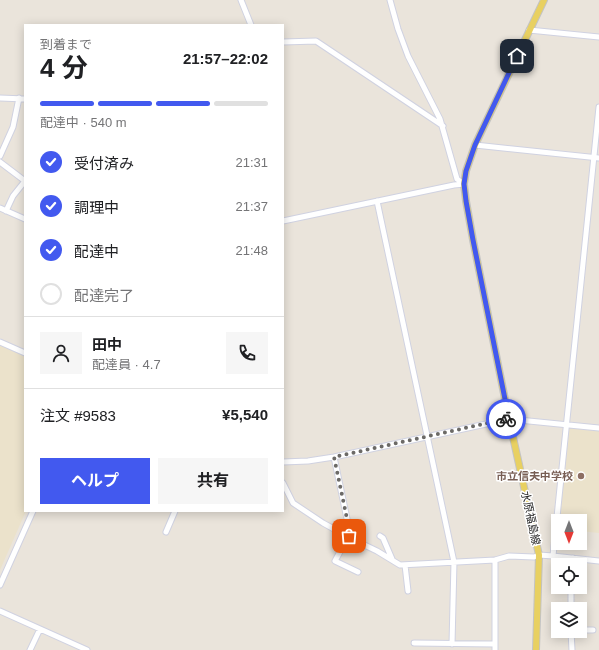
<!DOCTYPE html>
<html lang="ja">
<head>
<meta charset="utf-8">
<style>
	body { margin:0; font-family:Helvetica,"Noto Sans JP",sans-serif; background:#f6f6f6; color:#202124; height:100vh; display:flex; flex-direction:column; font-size:15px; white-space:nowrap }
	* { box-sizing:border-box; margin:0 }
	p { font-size:13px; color:#757577 }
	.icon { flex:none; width:22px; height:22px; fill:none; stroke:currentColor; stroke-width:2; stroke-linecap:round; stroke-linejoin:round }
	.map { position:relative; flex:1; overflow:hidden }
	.sheet { position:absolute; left:24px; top:24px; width:260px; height:488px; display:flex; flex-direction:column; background:#fff; border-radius:0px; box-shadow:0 2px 10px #0003 }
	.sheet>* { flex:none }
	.needle { width:26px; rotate:180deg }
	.controls { position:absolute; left:551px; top:514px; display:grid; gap:8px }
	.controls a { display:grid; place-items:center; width:36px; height:36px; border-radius:0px; background:#fff; box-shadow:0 2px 10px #0003; font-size:20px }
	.pin { position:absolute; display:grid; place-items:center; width:34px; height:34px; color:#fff; margin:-17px; border-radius:8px; box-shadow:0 2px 6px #0006 }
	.courier { position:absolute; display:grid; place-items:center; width:40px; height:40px; margin:-20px; border:3px solid #4259ef; border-radius:50%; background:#fff; color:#222; box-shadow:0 1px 5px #0007 }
	.overview em { font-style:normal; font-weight:700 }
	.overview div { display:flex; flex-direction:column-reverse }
	.overview { display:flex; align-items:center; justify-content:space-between; height:68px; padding:0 16px }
	h1 { font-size:26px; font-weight:700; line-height:30px }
	.bar { display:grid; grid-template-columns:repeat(4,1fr); gap:6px 4px; align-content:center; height:48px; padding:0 16px }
	.bar i { height:5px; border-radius:3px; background:#e0e0e0 }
	.bar .active { background:#4259ef }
	.bar p { grid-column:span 4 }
	.line { display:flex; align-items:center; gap:10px; padding:0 16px; border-top:1px solid #e0e0e0 }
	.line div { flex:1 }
	.round { display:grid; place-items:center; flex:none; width:42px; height:42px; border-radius:0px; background:#f6f6f6 }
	ol { padding:0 16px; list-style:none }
	li { display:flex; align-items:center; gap:12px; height:44px }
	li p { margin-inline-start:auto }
	li .icon { padding:4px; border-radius:50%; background:#4259ef; color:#fff; stroke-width:4 }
	li:last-child { color:#757577 }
	li i { width:22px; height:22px; border:2px solid #e0e0e0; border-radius:50% }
	.action { display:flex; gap:8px; margin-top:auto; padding:8px 16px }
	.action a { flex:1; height:46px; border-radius:0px; background:#4259ef; color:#fff; font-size:16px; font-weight:700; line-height:46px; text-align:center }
	.action a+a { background:#f6f6f6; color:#202124 }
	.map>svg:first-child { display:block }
</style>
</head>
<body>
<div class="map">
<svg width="599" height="650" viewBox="0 0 599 650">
	<rect width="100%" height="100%" fill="#eae4db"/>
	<!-- education -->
	<path fill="#ebe2cb" d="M0,345L25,356V511H26L0,570Z
		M571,428L599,431V533L580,531V521H559L569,430Z"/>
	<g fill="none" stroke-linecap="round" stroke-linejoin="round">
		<!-- minor casing -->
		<g stroke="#d0d2e1" stroke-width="7">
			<path id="minor" d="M241,0L251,25
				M390,0L398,29L408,56L440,119L457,179L464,184
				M529,30L599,37
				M283,42L316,41L443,126
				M0,98L25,99
				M475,145L599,158
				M0,156L13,127L19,98
				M0,162L25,181
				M377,201L454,562L452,644
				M0,208L25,219
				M6,211L13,196L25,181
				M283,221L454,185L464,184
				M0,342L25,353
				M334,457L350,533L335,561L358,572
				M283,462L308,461L334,457L509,419L599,428
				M283,483L293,503L323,523L352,539L377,551L400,565L495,560L509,556L534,557L539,555L553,556L599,561
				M166,532L175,511
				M380,536L383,538L392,559
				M553,556L599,107
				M405,565L408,591
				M572,565L573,558
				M0,585L33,511
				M571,587V609
				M0,611L87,650
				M580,630H593
				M571,631L572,650
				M414,643L495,644
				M30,650L40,629
				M495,650V560"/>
		</g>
		<!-- major casing -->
		<g stroke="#c3c3c3" stroke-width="8">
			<path id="major" d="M536,650L539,555L509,419L473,240L466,201L464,184L466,171L475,145L544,0"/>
		</g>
		<!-- minor -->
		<use href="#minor" stroke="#fff" stroke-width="5"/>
		<!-- major -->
		<use href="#major" stroke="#e8d061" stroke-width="6"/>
	</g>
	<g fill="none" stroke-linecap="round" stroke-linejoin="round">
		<!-- done -->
		<path stroke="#6c6a67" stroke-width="4" stroke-dasharray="0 7.2" d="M349,536L350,533L334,457L506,419"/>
		<!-- route -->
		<path stroke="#4259ef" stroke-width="5" d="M506,419H509L473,240L466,201L464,184L466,171L475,145L517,56"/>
	</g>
	<!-- markers -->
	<circle fill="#8d6e63" stroke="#fff" stroke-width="1.5" cx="581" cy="476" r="4"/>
	<g text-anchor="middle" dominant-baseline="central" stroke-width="3" stroke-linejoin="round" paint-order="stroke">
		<!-- education labels -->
		<g font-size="11" font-weight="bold" fill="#785e54" stroke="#fff" text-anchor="end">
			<text x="573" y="476">市立信夫中学校</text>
		</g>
		<!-- street labels -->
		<g font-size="11" fill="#282828" stroke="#fff">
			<text transform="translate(531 518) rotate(78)">水原福島線</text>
		</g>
	</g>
</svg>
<div class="controls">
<a><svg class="needle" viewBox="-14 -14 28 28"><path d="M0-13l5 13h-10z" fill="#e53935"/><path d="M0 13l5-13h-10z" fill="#757577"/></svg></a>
<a><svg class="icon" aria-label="locate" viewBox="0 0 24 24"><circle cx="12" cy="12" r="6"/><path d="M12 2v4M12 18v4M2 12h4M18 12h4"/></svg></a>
<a><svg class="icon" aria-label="layers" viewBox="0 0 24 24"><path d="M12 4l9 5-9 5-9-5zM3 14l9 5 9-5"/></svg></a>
</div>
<div class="pin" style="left:349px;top:536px;background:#ea580c"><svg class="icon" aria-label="bag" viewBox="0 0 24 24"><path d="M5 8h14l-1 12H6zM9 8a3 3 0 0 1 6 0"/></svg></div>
<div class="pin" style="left:517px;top:56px;background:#1f2937"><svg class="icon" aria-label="home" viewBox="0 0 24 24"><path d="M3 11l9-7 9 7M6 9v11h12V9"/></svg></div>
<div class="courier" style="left:506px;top:419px"><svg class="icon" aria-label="bike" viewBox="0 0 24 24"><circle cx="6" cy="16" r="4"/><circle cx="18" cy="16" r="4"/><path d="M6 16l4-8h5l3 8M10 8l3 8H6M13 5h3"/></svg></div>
<section class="sheet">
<div class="overview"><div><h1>4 分</h1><p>到着まで</p></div><em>21:57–22:02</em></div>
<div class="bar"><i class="active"></i><i class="active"></i><i class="active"></i><i></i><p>配達中 · 540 m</p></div>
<ol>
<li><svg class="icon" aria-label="check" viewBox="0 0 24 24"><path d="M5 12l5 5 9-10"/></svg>受付済み<p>21:31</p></li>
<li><svg class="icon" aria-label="check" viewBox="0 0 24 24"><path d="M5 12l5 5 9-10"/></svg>調理中<p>21:37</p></li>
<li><svg class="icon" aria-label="check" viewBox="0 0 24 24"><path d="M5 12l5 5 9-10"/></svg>配達中<p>21:48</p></li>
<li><i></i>配達完了</li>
</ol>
<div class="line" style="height:72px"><a class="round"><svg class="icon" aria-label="person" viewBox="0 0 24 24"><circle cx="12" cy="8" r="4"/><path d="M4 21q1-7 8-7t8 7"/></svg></a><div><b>田中</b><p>配達員 · 4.7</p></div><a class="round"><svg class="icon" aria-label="phone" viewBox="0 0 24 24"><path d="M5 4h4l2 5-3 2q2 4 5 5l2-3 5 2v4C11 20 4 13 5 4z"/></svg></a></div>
<div class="line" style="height:52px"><div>注文 #9583</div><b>¥5,540</b></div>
<div class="action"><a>ヘルプ</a><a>共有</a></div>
</section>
</div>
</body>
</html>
